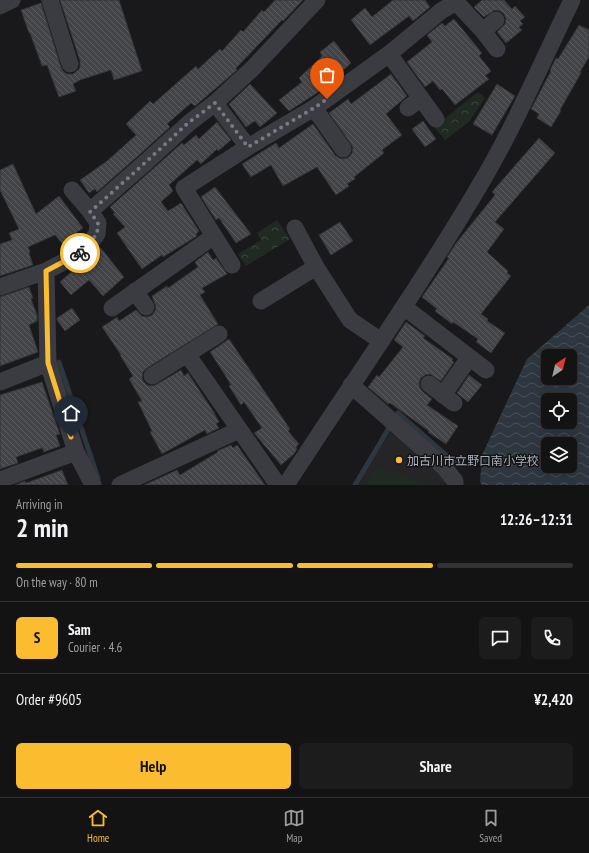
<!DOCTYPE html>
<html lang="en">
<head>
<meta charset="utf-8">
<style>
	body { margin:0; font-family:"PT Sans Narrow","Noto Sans JP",sans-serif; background:#1c1c1d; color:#f1f3f6; height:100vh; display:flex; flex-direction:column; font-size:15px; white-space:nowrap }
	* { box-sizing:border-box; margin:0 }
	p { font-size:13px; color:#9d9ea0 }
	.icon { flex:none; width:22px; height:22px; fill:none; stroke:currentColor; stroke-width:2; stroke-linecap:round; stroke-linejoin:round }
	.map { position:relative; height:485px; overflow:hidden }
	.side { display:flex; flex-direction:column; background:#131314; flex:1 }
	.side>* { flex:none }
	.needle { width:26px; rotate:35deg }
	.controls { position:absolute; left:541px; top:349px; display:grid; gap:8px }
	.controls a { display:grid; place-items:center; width:36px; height:36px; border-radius:6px; background:#131314; box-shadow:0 2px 10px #0003,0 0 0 1px #323234; font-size:20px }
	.pin { position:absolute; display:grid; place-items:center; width:34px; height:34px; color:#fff; margin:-41px -17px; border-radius:50% 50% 50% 0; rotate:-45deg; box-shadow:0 0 4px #0007 }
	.pin .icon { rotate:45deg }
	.courier { position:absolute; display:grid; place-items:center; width:40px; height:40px; margin:-20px; border:3px solid #fcbc30; border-radius:50%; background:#fff; color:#222; box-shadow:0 1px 5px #0007 }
	.overview em { font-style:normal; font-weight:600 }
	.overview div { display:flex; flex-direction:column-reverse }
	.overview { display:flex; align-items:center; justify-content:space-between; height:68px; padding:0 16px }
	h1 { font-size:26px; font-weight:600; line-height:30px }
	.bar { display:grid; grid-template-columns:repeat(4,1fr); gap:6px 4px; align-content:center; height:48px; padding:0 16px }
	.bar i { height:5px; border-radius:3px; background:#323234 }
	.bar .current { background:#fcbc30 }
	.bar p { grid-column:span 4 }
	.line { display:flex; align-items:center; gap:10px; padding:0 16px; border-top:1px solid #323234 }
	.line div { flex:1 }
	.round { display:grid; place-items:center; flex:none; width:42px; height:42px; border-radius:6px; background:#1c1c1d }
	.button { display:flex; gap:8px; margin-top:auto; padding:8px 16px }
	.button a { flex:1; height:46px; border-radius:6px; background:#fcbc30; color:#111; font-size:16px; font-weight:600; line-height:46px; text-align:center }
	.button a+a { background:#1c1c1d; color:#f1f3f6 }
	.dock { display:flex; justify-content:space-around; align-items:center; height:56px; border-top:1px solid #323234; background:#131314; font-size:11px; color:#9d9ea0 }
	.dock a { display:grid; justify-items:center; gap:2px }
	.dock .current { color:#fcbc30 }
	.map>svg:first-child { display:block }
</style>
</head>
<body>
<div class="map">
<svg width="589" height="485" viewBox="0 0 589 485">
	<defs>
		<pattern id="park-crowns" width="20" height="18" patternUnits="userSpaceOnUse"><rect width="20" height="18" fill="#202a22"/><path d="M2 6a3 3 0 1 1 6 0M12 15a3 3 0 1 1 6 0" fill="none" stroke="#3e4640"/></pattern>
		<pattern id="water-waves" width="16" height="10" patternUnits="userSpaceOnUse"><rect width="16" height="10" fill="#2e3740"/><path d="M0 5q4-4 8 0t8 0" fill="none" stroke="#4a515a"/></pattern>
		<pattern id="building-back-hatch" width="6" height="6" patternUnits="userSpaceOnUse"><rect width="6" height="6" fill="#434448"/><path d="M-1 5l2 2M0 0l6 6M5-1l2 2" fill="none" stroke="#5b5c60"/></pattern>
	</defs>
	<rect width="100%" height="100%" fill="#19191b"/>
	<!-- built -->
	<path fill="#252528" d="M390,432L405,442L446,478L445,485H357Z"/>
	<!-- park -->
	<path fill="url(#park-crowns)" d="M478,92L485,98L469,122L445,140L434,127Z
		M277,220L290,239L246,266L238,254L261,240L257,233Z"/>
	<!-- pitch -->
	<path fill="#202a22" d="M377,467L434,485H365Z"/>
	<!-- water -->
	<path fill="url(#water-waves)" fill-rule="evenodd" d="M589,305V485H482L480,482L482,455L527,359ZM548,356H570V378H548ZM548,400H570V422H548ZM548,444H570V466H548Z"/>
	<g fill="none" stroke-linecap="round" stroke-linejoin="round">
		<!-- stream -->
		<path stroke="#2e3740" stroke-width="5" d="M59,362L98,478
			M398,413L456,464
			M355,485L389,428"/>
	</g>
	<!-- building -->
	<path fill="url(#building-back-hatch)" stroke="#333337" d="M60,0H119L142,71L114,80L111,70L80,80L73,84L76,91L59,97L47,65L42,66L30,33H29L21,10L41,3L61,67L63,71L67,74H73L78,70L80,67V61Z
		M275,0H303L283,21L282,20L236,68L237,70L215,89L195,106L191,103L167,124L170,127L139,155L97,192L95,189L89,193L80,180L107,161L136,135L126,124L150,101L153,104L196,66L198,69L220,49L222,51L241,30L243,32L262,10L264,12Z
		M393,0H425L430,7L413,21L409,16L370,45L351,20L365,8L372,17Z
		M482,0H504L512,9L515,6L525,17L520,21L523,24L519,27L522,30L506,43L497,32L505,24L506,19L504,14L500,11L495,10L484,17L474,7Z
		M454,19L482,53L479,56L491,71L485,76L489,79L455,105L442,89L440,90L433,81L425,87L407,62L432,42L427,35L442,23L445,26Z
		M579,25L589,30V57L580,72L581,73L560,110L561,111L551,127L537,118L539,114L531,109L551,71L550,70L556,58L558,59Z
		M334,41L351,63L323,89L289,111L279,100L302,82L299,78L322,56L320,52Z
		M391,74L407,96L386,114L402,135L382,150L384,153L354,177L355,179L347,184L349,186L336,195L317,167L283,186L271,165L251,177L242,164L276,143L279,148L313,124L335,155L339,158L344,159L349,157L352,153L353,148L351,144L329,113L348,99L351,104Z
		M250,84L277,113L260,127L255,121L246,127L229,104Z
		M497,84L515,96L492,135L473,124Z
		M423,121L436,139L425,147L412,129Z
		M217,122L231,140L218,151L217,149L201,164L197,160L169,185L173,191L161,202L168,211L181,203L199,231L196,234L197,236L163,257L162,255L142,269L117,233L125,227L113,214L115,213L110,207L182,143L184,145L196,135L199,139Z
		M539,138L555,153L495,222L504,229L487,252L508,271L507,273L511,276L481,314L488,319L487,321L505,333L491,353L476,342L478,339L453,322L452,324L435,311L437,309L422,297L449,258L447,257L457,242L495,195L492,192Z
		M13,164L36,214L59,196L83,228L76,233L80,239L75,245L67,249L55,235L28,247L30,252L29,253L33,265L0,276V244L12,240L9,233L19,229L0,190V170Z
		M215,187L251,234L236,243L219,218L216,220L201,197Z
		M340,222L353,241L331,255L319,235Z
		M100,247L124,277L103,296L89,280L71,295L60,282L79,265L88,260Z
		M208,252L213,260L216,258L227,274L202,288L205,292L200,295L218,324L147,368L143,372L142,377L143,381L147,385L153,386L157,384L181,370L184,376L188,373L213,411L219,422L216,424L219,428L207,434L205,430L162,454L150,432L152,431L138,402L142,401L129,379L133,376L120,355H121L102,327L117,317L119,321L136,310L142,316L147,317L152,315L155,311L156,307L152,296L167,286L168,288L198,267L195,262Z
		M29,287L33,298L31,299L37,315V321L29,325L38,352L0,366V297Z
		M72,308L80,320L65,331L57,320V318Z
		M406,322L425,336L423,338L453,359L452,361L454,362L441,381L430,374L425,375L421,378L419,383L420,388L423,392L432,399L427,405L458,426L446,444L428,432L429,431L390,403L388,404L368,387L377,375L379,377L403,347L394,340Z
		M229,339L290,429L288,431L299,444L296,447L297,449L294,454L281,465L254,433L262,428L244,402L241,405L229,386L231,385L223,372L210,352Z
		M469,375L482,385L468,402L457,393Z
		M42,382L60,434L56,435L60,446L44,452L42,448L16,457L18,463L0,469V395Z
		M231,445L233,448L237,445L265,485H144L177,470L180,475L218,452L217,451Z
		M62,470L68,485H15L25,481L26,483Z"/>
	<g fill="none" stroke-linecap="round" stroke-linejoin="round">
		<!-- street -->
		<path stroke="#3b3c42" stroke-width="17" d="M50,0L70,64
			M0,6L12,0
			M483,31L496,20
			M389,54L436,119
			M215,103L248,147
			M314,108L343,149
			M408,108L421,98
			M72,190L90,211
			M295,228L316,267L350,320L381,341
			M214,236L232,265
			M46,271L81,253L97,234L98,223L90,211L146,162L189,123L215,103L252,69L317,0
			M0,287L46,271L48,363L76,452L93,485
			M135,291L146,307
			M261,301L316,267
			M404,307L486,370
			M112,308L214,236L184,188L248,147L314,108L389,54L441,11L456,2L483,31L497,49
			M187,354L278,485
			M152,376L219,334
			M0,382L48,363
			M429,384L454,403
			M351,385L444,467L455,481V485
			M443,395L469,358
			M0,480L76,452
			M120,485L239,430
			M286,485C352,383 422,284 484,178C517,121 543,60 572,0"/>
	</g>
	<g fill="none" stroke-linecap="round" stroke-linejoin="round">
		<!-- done -->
		<path stroke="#777a83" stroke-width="4" stroke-dasharray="0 7.2" d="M80,253L97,234L98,223L90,212L146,162L188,123L215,103L248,147L314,108L327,99"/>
		<!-- route -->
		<path stroke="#fcbc30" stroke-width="5" d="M71,437L48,363L46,271L80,253"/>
	</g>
	<!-- markers -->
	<circle fill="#fcbc30" stroke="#141416" stroke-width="1.5" cx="399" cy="460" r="4"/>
	<g text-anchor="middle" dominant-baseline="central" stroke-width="3" stroke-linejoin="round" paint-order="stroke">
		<!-- poi labels -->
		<g font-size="12" fill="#aaafbb" stroke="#141416" text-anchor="start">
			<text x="407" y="460">加古川市立野口南小学校</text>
		</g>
	</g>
</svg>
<div class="controls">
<a><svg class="needle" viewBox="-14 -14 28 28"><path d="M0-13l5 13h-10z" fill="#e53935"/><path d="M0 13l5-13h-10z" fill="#9d9ea0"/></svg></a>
<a><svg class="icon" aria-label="locate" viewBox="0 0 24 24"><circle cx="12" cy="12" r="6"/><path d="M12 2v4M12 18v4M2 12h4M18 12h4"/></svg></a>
<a><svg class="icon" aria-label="layers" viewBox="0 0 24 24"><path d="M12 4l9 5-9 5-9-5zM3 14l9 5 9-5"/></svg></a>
</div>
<div class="pin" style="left:327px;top:99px;background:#ea580c"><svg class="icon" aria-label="bag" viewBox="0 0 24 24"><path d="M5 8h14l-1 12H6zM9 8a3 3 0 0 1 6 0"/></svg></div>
<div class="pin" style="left:71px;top:437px;background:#1f2937"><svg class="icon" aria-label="home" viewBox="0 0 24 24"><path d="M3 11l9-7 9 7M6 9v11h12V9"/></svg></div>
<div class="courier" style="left:80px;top:253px"><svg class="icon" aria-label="bike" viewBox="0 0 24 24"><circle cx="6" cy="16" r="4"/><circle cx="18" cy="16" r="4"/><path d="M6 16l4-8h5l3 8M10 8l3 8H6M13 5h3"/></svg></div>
</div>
<section class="side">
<div class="overview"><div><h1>2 min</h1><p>Arriving in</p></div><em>12:26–12:31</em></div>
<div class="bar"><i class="current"></i><i class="current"></i><i class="current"></i><i></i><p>On the way · 80 m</p></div>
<div class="line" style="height:72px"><b class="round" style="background:#fcbc30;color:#111">S</b><div><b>Sam</b><p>Courier · 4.6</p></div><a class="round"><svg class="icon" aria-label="chat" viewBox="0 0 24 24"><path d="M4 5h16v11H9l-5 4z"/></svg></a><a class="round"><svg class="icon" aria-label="phone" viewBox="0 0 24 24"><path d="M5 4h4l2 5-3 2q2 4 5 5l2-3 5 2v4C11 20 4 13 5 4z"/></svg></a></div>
<div class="line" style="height:52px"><div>Order #9605</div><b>¥2,420</b></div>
<div class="button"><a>Help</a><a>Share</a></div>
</section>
<nav class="dock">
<a class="current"><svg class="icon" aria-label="home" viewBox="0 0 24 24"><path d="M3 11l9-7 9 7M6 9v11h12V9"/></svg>Home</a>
<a><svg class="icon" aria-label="map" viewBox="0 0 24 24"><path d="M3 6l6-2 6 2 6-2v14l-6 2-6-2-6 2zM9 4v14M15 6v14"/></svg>Map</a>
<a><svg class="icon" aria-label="saved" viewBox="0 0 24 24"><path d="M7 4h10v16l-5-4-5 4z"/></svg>Saved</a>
</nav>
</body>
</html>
